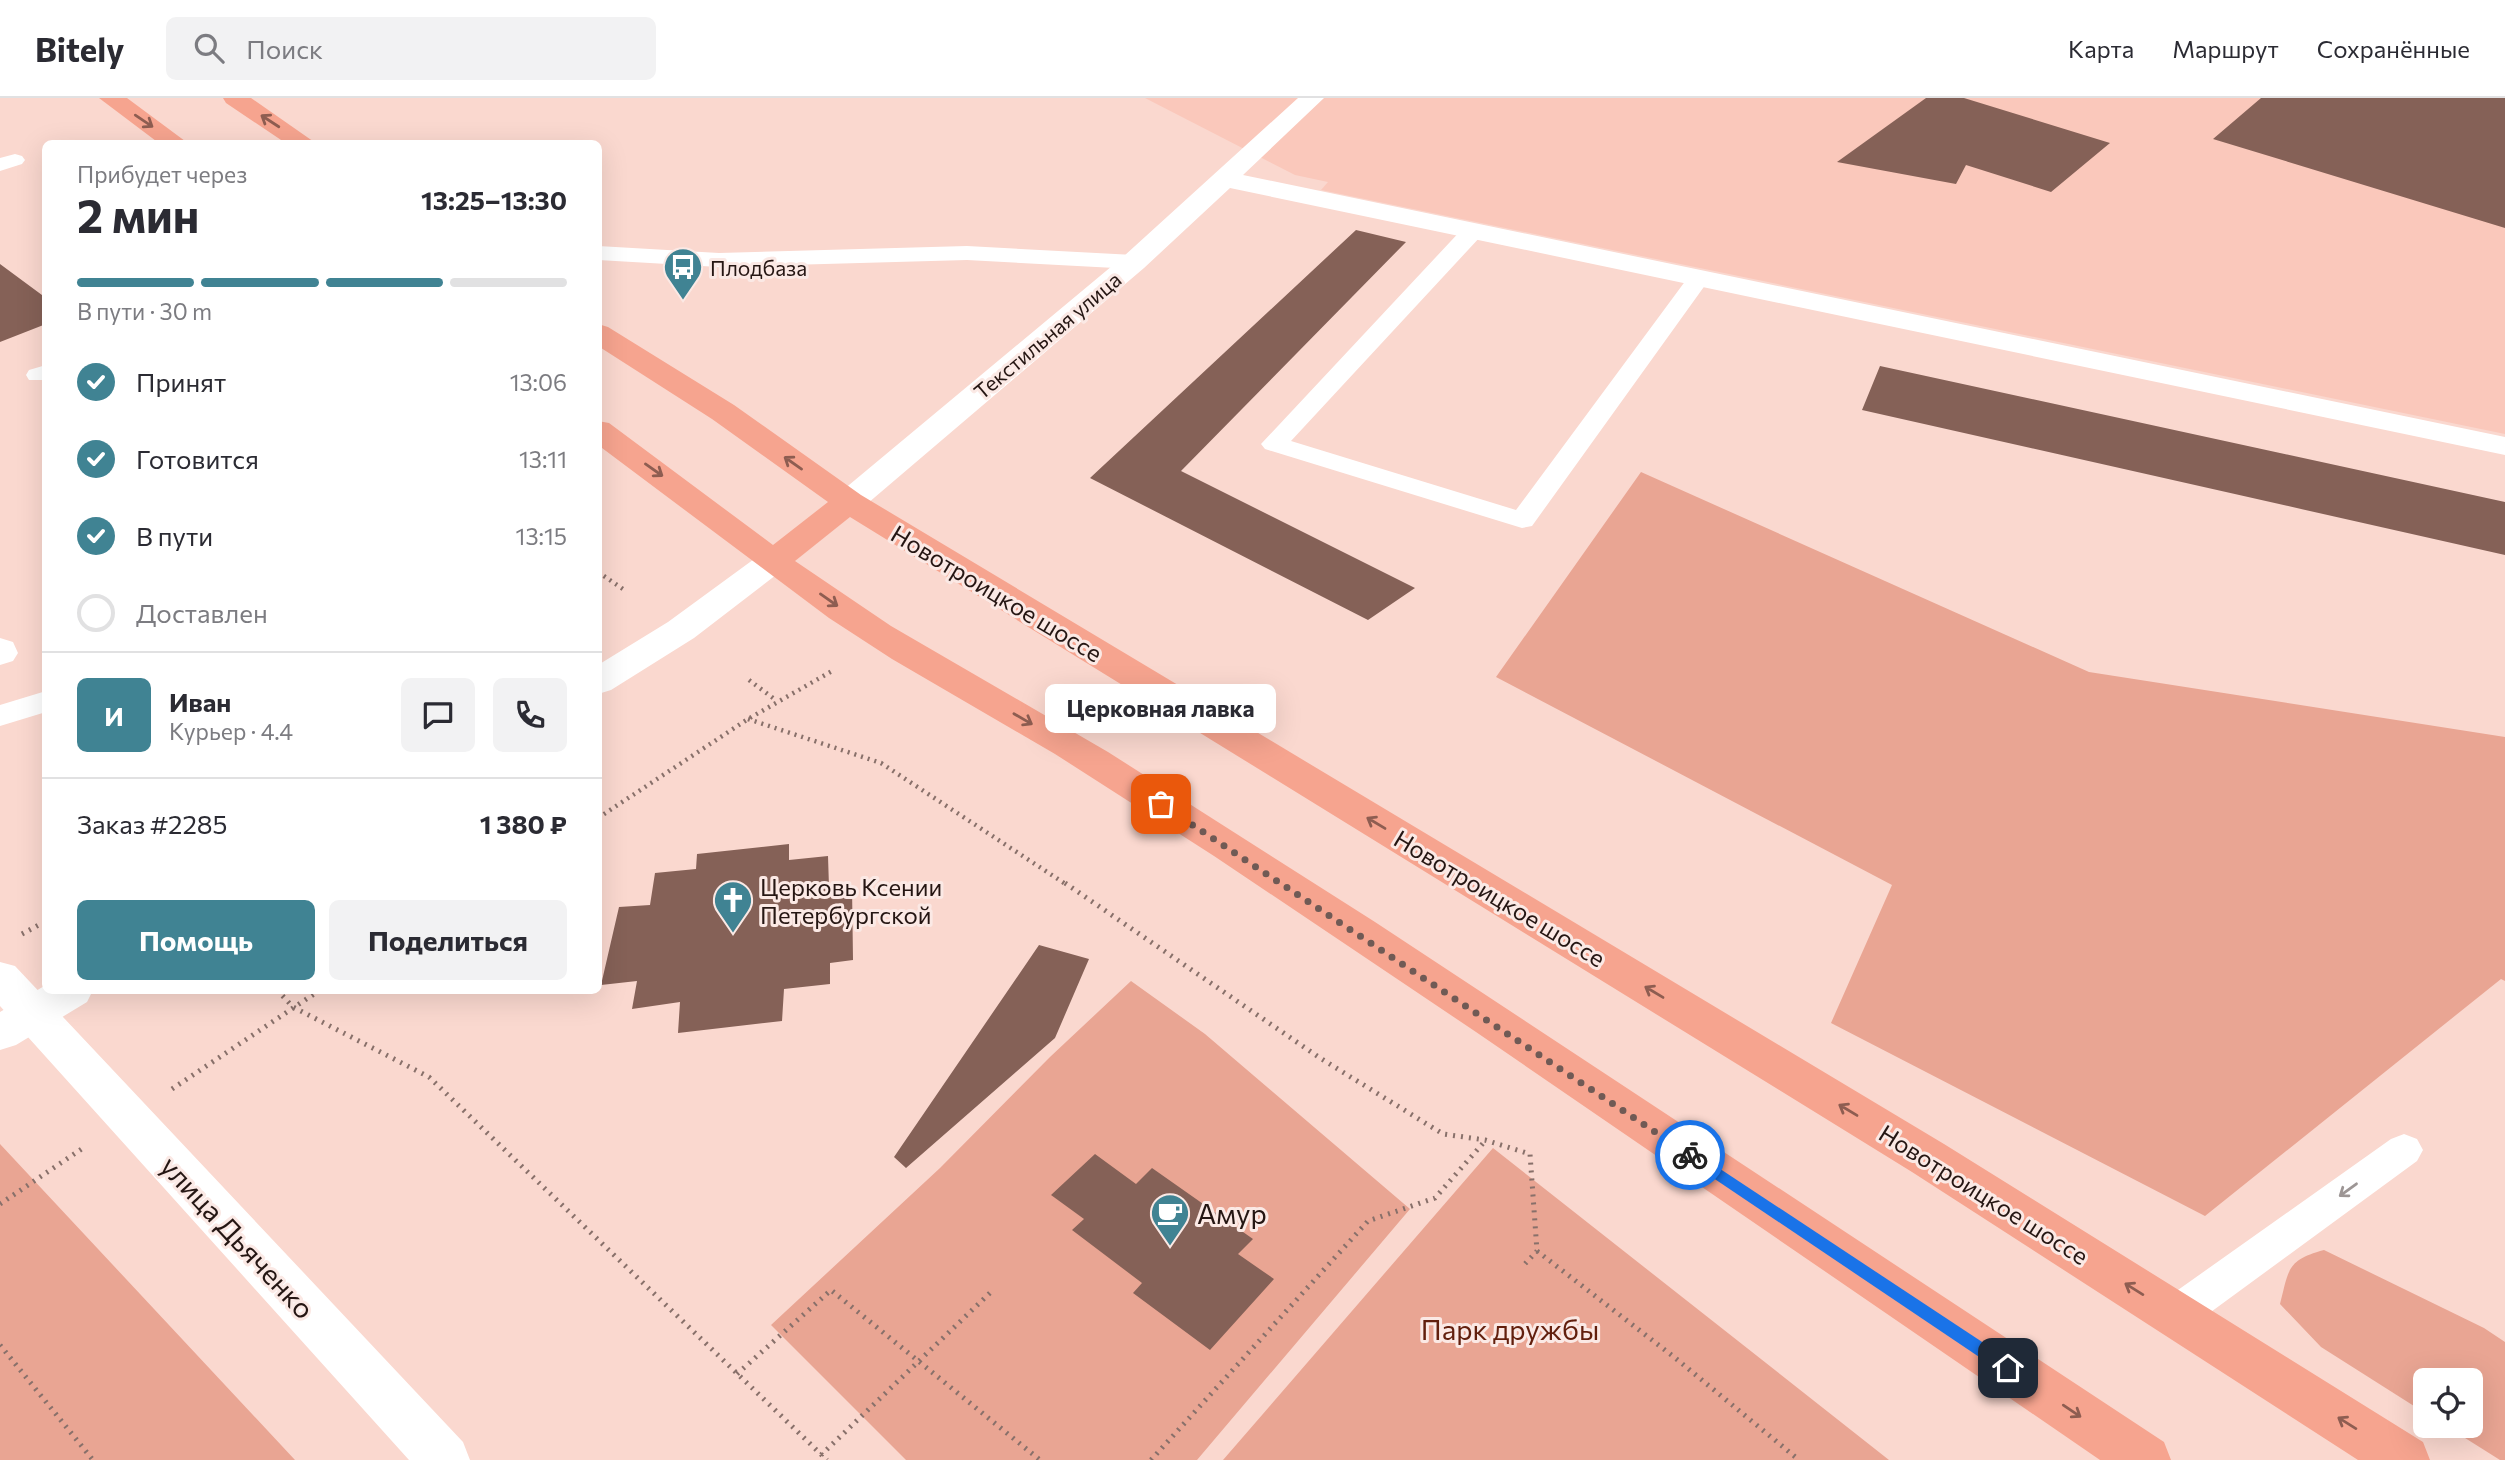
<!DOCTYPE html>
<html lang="ru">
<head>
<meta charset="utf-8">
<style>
	body { margin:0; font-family:Commissioner,sans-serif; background:#f2f2f3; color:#2b2b33; height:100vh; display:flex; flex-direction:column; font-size:26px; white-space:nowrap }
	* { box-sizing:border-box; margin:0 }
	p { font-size:23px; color:#7c7c81 }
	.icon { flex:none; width:38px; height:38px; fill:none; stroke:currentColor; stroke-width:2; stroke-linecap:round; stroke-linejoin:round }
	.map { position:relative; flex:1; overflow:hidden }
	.details { position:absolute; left:42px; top:42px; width:560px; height:854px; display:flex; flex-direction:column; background:#fff; border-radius:10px; box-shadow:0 7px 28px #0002 }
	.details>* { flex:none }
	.tools { position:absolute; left:2413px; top:1270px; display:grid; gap:14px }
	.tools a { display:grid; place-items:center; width:70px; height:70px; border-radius:10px; background:#fff; box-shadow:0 7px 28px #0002; font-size:35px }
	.pin { position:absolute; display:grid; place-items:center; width:60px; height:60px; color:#fff; margin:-30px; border-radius:14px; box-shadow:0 4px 10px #0006 }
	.courier { position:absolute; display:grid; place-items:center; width:70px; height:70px; margin:-35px; border:5px solid #1a73e8; border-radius:50%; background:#fff; color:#222; box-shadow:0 2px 9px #0007 }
	.bubble { position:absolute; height:49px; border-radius:10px; background:#fff; box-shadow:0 7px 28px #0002; font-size:23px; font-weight:700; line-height:49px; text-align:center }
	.summary em { font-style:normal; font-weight:700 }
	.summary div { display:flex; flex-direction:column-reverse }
	.summary { display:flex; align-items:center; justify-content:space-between; height:119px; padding:0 35px }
	h1 { font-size:46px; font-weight:700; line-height:52px }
	.bar { display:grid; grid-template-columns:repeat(4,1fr); gap:10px 7px; align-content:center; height:84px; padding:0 35px }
	.bar i { height:9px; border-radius:5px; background:#e1e1e2 }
	.bar .selected { background:#408393 }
	.bar p { grid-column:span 4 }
	.line { display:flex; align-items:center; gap:18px; padding:0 35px; border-top:2px solid #e1e1e2 }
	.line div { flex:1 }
	.round { display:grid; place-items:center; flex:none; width:74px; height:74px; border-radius:10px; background:#f2f2f3 }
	ol { padding:0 35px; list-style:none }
	li { display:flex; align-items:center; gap:21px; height:77px }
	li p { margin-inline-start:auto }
	li .icon { padding:7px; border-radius:50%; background:#408393; color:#fff; stroke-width:4 }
	li:last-child { color:#7c7c81 }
	li i { width:38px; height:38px; border:4px solid #e1e1e2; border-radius:50% }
	.button { display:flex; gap:14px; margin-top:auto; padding:14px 35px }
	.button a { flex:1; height:80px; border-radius:10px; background:#408393; color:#fff; font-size:28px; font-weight:700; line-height:80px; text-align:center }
	.button a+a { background:#f2f2f3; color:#2b2b33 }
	header { display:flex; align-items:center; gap:42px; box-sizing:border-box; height:98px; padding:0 35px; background:#fff; border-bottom:2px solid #e1e1e2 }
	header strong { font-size:33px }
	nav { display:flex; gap:38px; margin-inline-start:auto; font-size:24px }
	.search { width:490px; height:63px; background:#f2f2f3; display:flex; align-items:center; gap:18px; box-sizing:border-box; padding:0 24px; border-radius:10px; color:#7c7c81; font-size:26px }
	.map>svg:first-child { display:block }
</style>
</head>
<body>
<header>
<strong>Bitely</strong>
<div class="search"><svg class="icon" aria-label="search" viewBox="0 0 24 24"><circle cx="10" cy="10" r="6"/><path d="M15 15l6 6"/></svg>Поиск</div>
<nav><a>Карта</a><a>Маршрут</a><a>Сохранённые</a></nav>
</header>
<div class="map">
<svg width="2505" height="1362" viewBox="0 0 2505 1362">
	<rect width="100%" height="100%" fill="#fad8cf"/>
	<!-- built -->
	<path fill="#fac8bb" d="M1145,0H2505V336L1321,92L1328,84L1295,77Z"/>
	<!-- green -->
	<path fill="#e9a593" d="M1641,374L2089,574L2505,639V883L2501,881L2205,1118L1831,925L1892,787L1496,579Z
		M1131,883L1205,936L1410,1111L1197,1362H906L771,1227L940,1070L1050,959Z
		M0,1046L295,1362H0Z
		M1493,1050L1889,1362H1223Z
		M2324,1152L2484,1230L2505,1244V1362H2500L2446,1328H2471V1283H2426L2425,1315L2321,1249L2280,1206C2289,1171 2287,1162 2324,1152Z"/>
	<!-- building -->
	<path fill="#856157" d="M1926,0H1964L2110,45L2051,94L1966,67L1956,86L1837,64Z
		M2261,0H2505V130L2213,41Z
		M1356,132L1406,144L1181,373L1415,490L1368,522L1090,380Z
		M0,166L46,200V226L0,244Z
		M1880,268L2505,404V457L1862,312Z
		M789,746V762L828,758L829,789L852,788L853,862L830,865V886L784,891L782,923L678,935L680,904L632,911L637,883L601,887L619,809L650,807L655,775L696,771L697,756Z
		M1039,847L1089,861L1055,940L906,1070L894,1059Z
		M1095,1056L1136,1086L1152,1070L1253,1141L1238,1156L1274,1181L1210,1252L1133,1195L1142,1185L1072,1132L1084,1121L1051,1097Z"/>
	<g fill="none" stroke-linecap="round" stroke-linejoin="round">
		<!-- path-far1 -->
		<path stroke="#88706a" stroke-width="4.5" stroke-dasharray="2 5" stroke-linecap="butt" d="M598,404L601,403
			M598,474L623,491
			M749,582L777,603
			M748,621L881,665L1067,787
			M598,720L748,621L832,573"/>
		<!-- path -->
		<path stroke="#88706a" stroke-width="5" stroke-dasharray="2 6" stroke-linecap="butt" d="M1065,785L1320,960L1443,1036L1485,1042L1530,1056L1537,1153L1522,1169
			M22,836L46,823
			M277,892L293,909L429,979L827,1362
			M172,991L320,892
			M0,1106L86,1048
			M1537,1153L1674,1259L1799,1362
			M0,1247L93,1362
			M737,1276L831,1192L1040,1362
			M821,1357L993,1192
			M1151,1362L1368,1123L1435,1100L1485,1043"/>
		<!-- lane -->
		<path fill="#fff" fill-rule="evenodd" d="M15,56L22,58L25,62L22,66L0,73V60Z
			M1473,126L1481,128L1484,133L1481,138L1291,343L1516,412L1692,174H1708L1711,179L1532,428L1522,430L1265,351L1261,346L1465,128Z
			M598,148L719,155L967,148L1134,157L1142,159L1145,164L1142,169L1134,171L967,162L719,169L598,162Z
			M46,267V282H29L26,277L29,272Z
			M46,593V614L0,628V607Z
			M2404,1036L2417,1041L2423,1052L2417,1063L2189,1230L2175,1235L2161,1230L2155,1217L2161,1204L2391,1041Z"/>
		<!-- street -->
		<path fill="#fff" fill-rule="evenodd" d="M0,540L13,544L18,555L13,563L0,567Z
			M0,864L15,868L463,1344L470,1362H409L0,908Z"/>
		<!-- secondary -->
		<path fill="#fff" fill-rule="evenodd" d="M1298,0H1324L1243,77L2505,339V357L1230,90L1144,170L861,411L849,414L837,411L833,404L837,397L1124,158Z
			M773,453L785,456L790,463L785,470L694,540L611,592L598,596V567L668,524L761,456Z
			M46,887V892H93L87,904L16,947L0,952V914Z"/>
		<!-- primary -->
		<path fill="#f6a48f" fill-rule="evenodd" d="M99,0H127L189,46H160Z
			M223,0H251L317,46H287L226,5Z
			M598,226L608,229L734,307L861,397L1944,1046L2423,1344L2430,1362H2358L1912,1074L850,419L795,463L891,528L1108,654L1375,824L2164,1344L2171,1362H2100L1476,934L1214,758L1055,656L892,561L829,520L598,347V323L609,325L773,447L828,404L712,321L598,248Z"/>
	</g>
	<!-- one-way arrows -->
	<defs><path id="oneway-shaft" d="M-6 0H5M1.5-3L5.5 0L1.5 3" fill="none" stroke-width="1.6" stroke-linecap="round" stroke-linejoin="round" transform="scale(1.75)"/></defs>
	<g stroke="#8e5d51">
		<use href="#oneway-shaft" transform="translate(144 23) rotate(34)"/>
		<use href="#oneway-shaft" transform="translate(270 23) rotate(-147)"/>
		<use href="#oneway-shaft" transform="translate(793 365) rotate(-145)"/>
		<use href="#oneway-shaft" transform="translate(654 372) rotate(35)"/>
		<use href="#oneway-shaft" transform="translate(829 502) rotate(35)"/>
		<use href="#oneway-shaft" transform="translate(1023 621) rotate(30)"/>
		<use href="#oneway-shaft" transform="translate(1376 725) rotate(-149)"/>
		<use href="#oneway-shaft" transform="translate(1654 894) rotate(-149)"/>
		<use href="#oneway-shaft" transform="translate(1848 1012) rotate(-149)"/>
		<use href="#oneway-shaft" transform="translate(2134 1191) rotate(-148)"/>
		<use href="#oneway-shaft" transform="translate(2072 1313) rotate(34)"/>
		<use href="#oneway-shaft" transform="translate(2347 1325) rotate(-148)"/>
	</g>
	<use stroke="#9d9695" href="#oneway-shaft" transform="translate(2348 1092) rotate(144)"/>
	<!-- route -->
	<path fill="#1a73e8" d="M1690,1051L2014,1265L2016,1270L2014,1275H2003L1685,1061V1052Z"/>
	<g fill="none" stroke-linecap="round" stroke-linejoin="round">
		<!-- done -->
		<path stroke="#705a55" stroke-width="7" stroke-dasharray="0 12.6" d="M1161,706L1690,1057"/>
	</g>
	<!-- icons -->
	<defs>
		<g id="bus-pin" transform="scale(2.0125)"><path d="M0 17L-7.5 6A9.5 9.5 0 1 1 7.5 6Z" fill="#408393" stroke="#fbe9e5"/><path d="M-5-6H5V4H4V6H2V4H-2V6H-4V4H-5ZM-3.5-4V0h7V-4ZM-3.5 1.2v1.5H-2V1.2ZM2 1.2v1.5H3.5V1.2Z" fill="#fff"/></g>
		<g id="church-pin" transform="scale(2.0125)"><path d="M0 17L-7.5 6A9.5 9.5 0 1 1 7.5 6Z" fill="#408393" stroke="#fbe9e5"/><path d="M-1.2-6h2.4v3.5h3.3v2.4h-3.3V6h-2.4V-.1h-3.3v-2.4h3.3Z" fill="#fff"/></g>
		<g id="cafe-pin" transform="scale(2.0125)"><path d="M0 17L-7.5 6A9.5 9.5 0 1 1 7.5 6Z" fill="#408393" stroke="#fbe9e5"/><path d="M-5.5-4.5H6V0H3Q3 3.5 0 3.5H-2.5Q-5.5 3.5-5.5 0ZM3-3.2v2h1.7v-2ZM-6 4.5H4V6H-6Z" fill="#fff"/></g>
	</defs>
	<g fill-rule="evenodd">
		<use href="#bus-pin" x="683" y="169"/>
		<use href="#church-pin" x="733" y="802"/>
		<use href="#cafe-pin" x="1170" y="1115"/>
	</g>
	<g text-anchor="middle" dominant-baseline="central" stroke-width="6" stroke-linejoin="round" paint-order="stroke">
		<!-- far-poi labels -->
		<g font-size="21" fill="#251613" stroke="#fbe9e5" text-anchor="start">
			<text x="710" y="169">Плодбаза</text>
		</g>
		<!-- far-street labels -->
		<g font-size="21" fill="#251613" stroke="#fbe9e5">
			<text transform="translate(1047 237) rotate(-40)">Текстильная улица</text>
		</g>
		<!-- street labels -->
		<g font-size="24" fill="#251613" stroke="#fbe9e5">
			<text transform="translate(997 495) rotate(31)">Новотроицкое шоссе</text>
			<text transform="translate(1500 800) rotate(31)">Новотроицкое шоссе</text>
			<text transform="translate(1984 1096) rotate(32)">Новотроицкое шоссе</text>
		</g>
		<!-- poi labels -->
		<g font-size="24" fill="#251613" stroke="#fbe9e5" text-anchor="start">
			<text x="760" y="788">Церковь Ксении<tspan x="760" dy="28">Петербургской</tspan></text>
		</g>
		<!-- near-poi labels -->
		<g font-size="28" fill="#251613" stroke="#fbe9e5" text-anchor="start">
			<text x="1197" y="1115">Амур</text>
		</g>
		<!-- near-street labels -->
		<g font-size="28" fill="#251613" stroke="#fbe9e5">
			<text transform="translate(238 1139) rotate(47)">улица Дьяченко</text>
		</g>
		<!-- near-park labels -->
		<g font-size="28" fill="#621f0d" stroke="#fbe9e5">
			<text x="1510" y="1231">Парк дружбы</text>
		</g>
	</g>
</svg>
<div class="tools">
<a><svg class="icon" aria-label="locate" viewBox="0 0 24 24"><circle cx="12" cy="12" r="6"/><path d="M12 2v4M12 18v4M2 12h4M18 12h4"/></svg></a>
</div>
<div class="pin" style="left:1161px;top:706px;background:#ea580c"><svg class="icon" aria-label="bag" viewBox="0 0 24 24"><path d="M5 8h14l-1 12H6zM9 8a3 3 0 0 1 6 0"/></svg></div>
<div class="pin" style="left:2008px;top:1270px;background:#1f2937"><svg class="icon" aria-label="home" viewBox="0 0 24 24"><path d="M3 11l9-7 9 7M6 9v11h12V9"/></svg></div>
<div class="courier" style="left:1690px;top:1057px"><svg class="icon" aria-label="bike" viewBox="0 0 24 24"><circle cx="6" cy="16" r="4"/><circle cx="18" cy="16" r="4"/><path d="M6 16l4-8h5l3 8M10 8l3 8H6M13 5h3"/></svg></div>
<div class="bubble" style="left:1045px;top:586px;width:231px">Церковная лавка</div>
<section class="details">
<div class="summary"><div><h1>2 мин</h1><p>Прибудет через</p></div><em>13:25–13:30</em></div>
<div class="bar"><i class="selected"></i><i class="selected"></i><i class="selected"></i><i></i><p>В пути · 30 m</p></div>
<ol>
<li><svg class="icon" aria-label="check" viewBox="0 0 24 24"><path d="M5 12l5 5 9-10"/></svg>Принят<p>13:06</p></li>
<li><svg class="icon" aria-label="check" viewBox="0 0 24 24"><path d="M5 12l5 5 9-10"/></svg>Готовится<p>13:11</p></li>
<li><svg class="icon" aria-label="check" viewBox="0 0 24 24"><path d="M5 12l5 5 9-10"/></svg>В пути<p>13:15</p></li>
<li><i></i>Доставлен</li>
</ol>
<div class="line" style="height:126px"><b class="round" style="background:#408393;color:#fff">И</b><div><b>Иван</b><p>Курьер · 4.4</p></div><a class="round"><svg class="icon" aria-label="chat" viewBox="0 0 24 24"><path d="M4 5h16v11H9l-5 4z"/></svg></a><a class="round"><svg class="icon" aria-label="phone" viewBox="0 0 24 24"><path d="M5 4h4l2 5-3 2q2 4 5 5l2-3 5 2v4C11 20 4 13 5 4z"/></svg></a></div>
<div class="line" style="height:91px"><div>Заказ #2285</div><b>1 380 ₽</b></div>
<div class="button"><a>Помощь</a><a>Поделиться</a></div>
</section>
</div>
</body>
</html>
